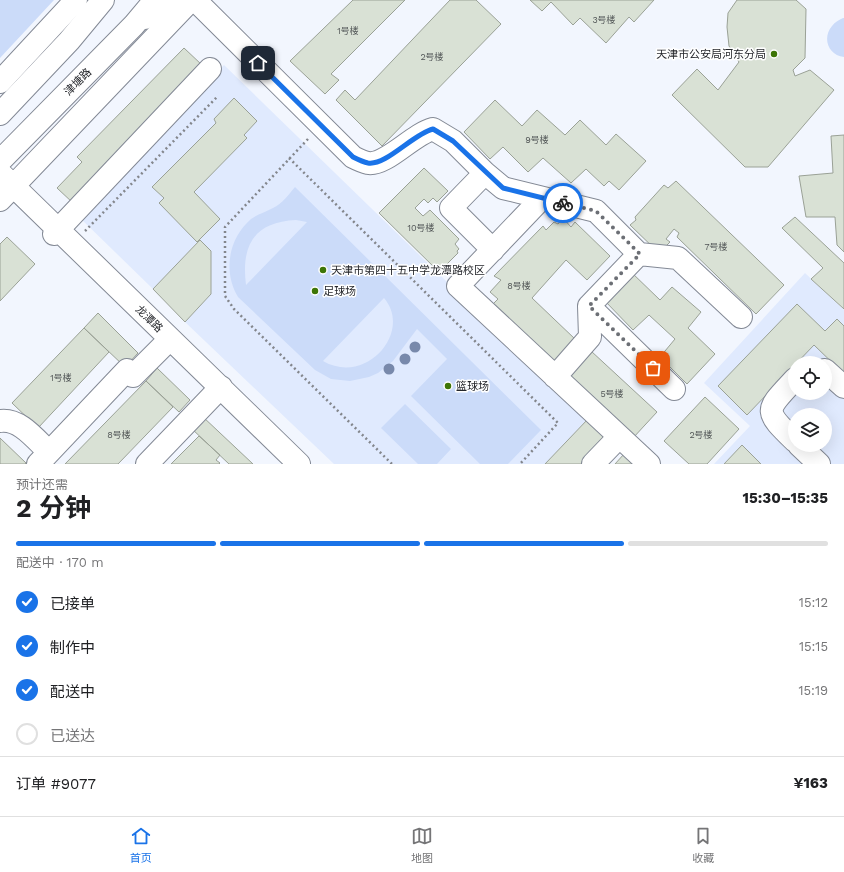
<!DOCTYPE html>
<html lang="zh">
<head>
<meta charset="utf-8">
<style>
	body { margin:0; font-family:"Work Sans","Noto Sans SC",sans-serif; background:#f6f6f6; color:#202124; height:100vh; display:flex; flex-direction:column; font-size:15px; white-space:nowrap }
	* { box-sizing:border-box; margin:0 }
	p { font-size:13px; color:#757577 }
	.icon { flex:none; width:22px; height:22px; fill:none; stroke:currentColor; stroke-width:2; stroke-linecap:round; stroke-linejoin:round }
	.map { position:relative; height:464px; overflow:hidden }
	.details { display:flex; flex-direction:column; background:#fff; flex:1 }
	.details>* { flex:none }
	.controls { position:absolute; left:788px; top:356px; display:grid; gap:8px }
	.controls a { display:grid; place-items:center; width:44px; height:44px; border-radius:50%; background:#fff; box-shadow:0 4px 16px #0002; font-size:20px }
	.pin { position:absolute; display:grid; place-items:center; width:34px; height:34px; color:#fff; margin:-17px; border-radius:8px; box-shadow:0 2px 6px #0006 }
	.courier { position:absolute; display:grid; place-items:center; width:40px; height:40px; margin:-20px; border:3px solid #1a73e8; border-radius:50%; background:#fff; color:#222; box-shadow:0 1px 5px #0007 }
	.summary em { font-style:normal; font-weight:700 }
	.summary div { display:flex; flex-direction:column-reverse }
	.summary { display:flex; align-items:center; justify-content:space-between; height:68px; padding:0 16px }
	h1 { font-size:26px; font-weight:700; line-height:30px }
	.bar { display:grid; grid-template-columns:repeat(4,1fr); gap:6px 4px; align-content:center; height:48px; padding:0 16px }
	.bar i { height:5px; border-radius:3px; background:#e0e0e0 }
	.bar .current { background:#1a73e8 }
	.bar p { grid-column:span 4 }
	.line { display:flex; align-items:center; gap:10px; padding:0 16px; border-top:1px solid #e0e0e0 }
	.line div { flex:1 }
	ol { padding:0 16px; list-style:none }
	li { display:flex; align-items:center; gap:12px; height:44px }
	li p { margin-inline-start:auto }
	li .icon { padding:4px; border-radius:50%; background:#1a73e8; color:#fff; stroke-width:4 }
	li:last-child { color:#757577 }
	li i { width:22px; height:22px; border:2px solid #e0e0e0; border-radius:50% }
	.dock { display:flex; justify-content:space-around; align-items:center; height:56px; border-top:1px solid #e0e0e0; background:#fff; font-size:11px; color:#757577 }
	.dock a { display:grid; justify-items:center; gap:2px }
	.dock .current { color:#1a73e8 }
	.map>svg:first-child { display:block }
</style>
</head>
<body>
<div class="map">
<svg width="844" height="464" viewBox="0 0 844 464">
	<rect width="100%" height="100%" fill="#f2f6fe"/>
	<!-- built -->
	<path fill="#e0eafe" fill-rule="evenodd" d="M224,65L588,419L545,464H334L185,322L211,294V251L200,240L153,289L77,215Z
		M805,273L844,310V464H714L750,426L704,383ZM795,363H825V393H795ZM795,415H825V445H795Z"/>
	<!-- green -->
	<path fill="#cbdbf9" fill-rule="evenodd" d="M0,0H54L0,58Z
		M843,18H844V57C828,55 822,38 832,26C835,22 839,20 843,18Z
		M295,187L541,430L508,464H480L411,396L447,359L417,329L393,361L378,373L369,377L350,381L331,379L315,370L238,297C223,272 228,239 251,219C258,214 266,212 273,208C282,204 289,194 295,187ZM296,220L307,222L246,285C241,245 254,222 296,220ZM384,298C413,332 366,386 323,361Z
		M405,404L451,449L437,464H418L381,428Z"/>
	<!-- building -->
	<path fill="#d9e1d5" stroke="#9aa196" d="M353,0H405L331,74L339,80L325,94L290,61Z
		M450,0H476L501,24L382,146L336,100L345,90L355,100Z
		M530,0H654L634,22L629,17L606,43L580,18L573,25L551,2L542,11Z
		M737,0H796L806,9L805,58L793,70L795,76L810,70L834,90L768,167H745L672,95L697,69L718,90L739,62L729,46L727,27L728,13Z
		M184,48L202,65L97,172L101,175L73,203L57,188L82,162L77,157Z
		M234,98L257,121L244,135L247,138L194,192L220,219L197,242L159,203L164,198L152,187L216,123L214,119Z
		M495,100L522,126L537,110L565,135L580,120L606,145L616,134L646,161L619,190L609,181L604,186L586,169L571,183L543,158L528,172L503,147L490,159L464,132Z
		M844,135V252L837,245L835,217H806L799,176L833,173L831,136Z
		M424,168L448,191L437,202L433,198L428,203L424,199L415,208L423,216L430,210L459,239L455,244L459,249L457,251L458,253L439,272L379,213Z
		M676,181L784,285L756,314L677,237L679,233L674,229L666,239L670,242L659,253L630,225L636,220L635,217L664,185L668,188Z
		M795,217L844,263V309L811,279L823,268L782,228Z
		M563,218L571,227L575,222L610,256L587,280L566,260L532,298L575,339L552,364L491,306L498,299L490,292L501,280L494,276L543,226L546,230L554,222L558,224Z
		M7,237L35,264L0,301V244Z
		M200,240L211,251V294L185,322L153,289Z
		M630,271L660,300L672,287L701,312L688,328L715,354L687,384L660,357L675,339L649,315L633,330L604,300Z
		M797,304L825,331L837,319L844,326V374L814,345L747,415L718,386Z
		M98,313L138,353L125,367L84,328Z
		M84,328L109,352L38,428L12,403Z
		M591,351L657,412L633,438L568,376Z
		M157,368L190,400L179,412L146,381Z
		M146,381L173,407L118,464H65Z
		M705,397L739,429L707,464H689L664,441Z
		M202,416L253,464H229L191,428Z
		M588,419L608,438L583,464H545Z
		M199,436L220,455L216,460L220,463L219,464H171Z
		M0,438L26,463L25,464H0Z
		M742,445L761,464H724Z
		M624,454L633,464H615Z"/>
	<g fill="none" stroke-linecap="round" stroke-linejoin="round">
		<!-- minor casing -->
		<g stroke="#838995" stroke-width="24">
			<path id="minor" d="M195,0L353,157C357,159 363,162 368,163C386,166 413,134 433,129L453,141L485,173L503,188L596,211L639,254L678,258L741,317
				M0,82L76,0
				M0,173L299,464
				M485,173L451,208L493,250
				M542,198L458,286L649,464
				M0,200L191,0
				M54,234L210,69
				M639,254L589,306L674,389
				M825,370L844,387
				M555,377L590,337L589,306
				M795,379C765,411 763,410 795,441
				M0,421C20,418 36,440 49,452
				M799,445L819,464
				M38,464L127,370L133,376L170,339
				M147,464L221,387
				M593,464L619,437"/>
		</g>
		<!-- major casing -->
		<g stroke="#838995" stroke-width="24">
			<path id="major" d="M145,18L173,0
				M0,114L69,41L103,0
				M0,161L134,25L155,0"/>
		</g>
		<!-- path -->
		<path stroke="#83868c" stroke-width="2.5" stroke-dasharray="2 3" stroke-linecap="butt" d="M308,139L225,227V296L234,309L392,464
			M289,158L558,423L520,464
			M85,231L217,97"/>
		<!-- minor -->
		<use href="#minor" stroke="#fff" stroke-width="22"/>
		<!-- major -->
		<use href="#major" stroke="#fff" stroke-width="22"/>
	</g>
	<!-- trees -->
	<g fill="#7889ab">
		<circle cx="415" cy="347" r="5.5"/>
		<circle cx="405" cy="359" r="5.5"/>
		<circle cx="389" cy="369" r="5.5"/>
	</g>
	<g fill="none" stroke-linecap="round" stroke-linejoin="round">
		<!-- done -->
		<path stroke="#6c6f75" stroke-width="4" stroke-dasharray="0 7.2" d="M563,203L596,211L640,254L589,306L653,368"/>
		<!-- route -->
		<path stroke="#1a73e8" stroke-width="5" d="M258,63L353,157C357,159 363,162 368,163C386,166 413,134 433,129L453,141L503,188L563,203"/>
	</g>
	<!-- markers -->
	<g fill="#3d7506" stroke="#fff" stroke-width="1.5">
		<circle cx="774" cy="54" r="4"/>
		<circle cx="323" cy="270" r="4"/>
		<circle cx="315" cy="291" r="4"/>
		<circle cx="448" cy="386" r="4"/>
	</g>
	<g text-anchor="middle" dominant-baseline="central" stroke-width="3" stroke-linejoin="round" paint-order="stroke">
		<!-- number labels -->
		<g font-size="9" fill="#515556">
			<text x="604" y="20">3号楼</text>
			<text x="348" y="31">1号楼</text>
			<text x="432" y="57">2号楼</text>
			<text x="537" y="140">9号楼</text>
			<text x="421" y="228">10号楼</text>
			<text x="716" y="247">7号楼</text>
			<text x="519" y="286">8号楼</text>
			<text x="61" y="378">1号楼</text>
			<text x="612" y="394">5号楼</text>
			<text x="119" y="435">8号楼</text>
			<text x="701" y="435">2号楼</text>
		</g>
		<!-- poi labels -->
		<g font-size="11" fill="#24262b" stroke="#fff" text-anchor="start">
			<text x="766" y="54" text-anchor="end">天津市公安局河东分局</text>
			<text x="331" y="270">天津市第四十五中学龙潭路校区</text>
			<text x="323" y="291">足球场</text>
			<text x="456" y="386">篮球场</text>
		</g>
		<!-- street labels -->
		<g font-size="11" fill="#24262b" stroke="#fff">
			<text transform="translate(78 82) rotate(-45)">津塘路</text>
			<text transform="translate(149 319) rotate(44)">龙潭路</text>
		</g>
	</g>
</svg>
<div class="controls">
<a><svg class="icon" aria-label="locate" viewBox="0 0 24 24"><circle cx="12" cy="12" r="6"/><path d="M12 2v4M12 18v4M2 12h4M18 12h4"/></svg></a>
<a><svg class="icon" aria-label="layers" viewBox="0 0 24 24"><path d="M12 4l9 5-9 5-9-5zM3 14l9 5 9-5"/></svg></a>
</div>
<div class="pin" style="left:653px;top:368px;background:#ea580c"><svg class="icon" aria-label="bag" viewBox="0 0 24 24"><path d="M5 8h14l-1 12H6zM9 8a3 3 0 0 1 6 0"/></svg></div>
<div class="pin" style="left:258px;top:63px;background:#1f2937"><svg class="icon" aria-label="home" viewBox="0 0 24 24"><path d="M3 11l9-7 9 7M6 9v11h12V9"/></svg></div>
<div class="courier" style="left:563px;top:203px"><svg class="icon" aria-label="bike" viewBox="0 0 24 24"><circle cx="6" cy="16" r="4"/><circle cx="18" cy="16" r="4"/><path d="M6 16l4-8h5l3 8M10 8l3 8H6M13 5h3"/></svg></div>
</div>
<section class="details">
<div class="summary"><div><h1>2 分钟</h1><p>预计还需</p></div><em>15:30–15:35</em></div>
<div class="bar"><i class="current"></i><i class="current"></i><i class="current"></i><i></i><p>配送中 · 170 m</p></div>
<ol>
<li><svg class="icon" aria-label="check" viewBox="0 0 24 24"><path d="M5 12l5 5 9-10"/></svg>已接单<p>15:12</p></li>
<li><svg class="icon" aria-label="check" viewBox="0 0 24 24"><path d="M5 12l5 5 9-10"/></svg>制作中<p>15:15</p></li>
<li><svg class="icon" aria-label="check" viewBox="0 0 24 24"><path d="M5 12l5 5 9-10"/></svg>配送中<p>15:19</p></li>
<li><i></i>已送达</li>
</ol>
<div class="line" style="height:52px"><div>订单 #9077</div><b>¥163</b></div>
</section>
<nav class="dock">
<a class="current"><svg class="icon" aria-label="home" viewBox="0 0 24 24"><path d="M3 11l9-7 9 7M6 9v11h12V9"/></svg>首页</a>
<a><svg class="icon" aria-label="map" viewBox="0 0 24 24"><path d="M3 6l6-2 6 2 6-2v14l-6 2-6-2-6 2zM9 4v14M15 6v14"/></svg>地图</a>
<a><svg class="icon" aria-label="saved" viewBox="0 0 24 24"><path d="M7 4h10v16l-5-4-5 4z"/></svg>收藏</a>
</nav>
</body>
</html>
